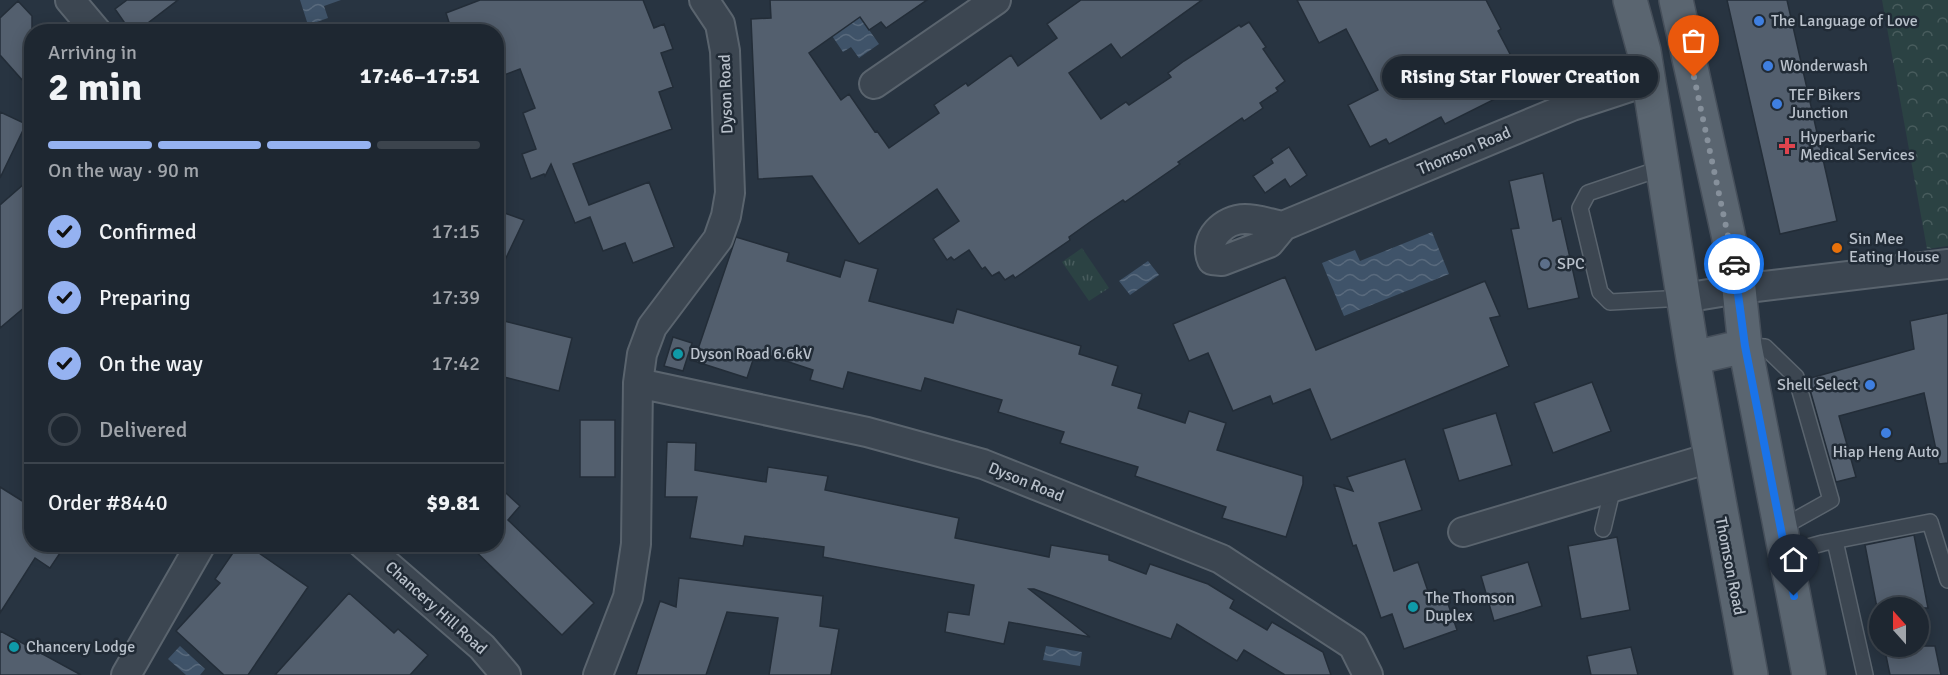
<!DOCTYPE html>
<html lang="en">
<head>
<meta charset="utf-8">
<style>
	body { margin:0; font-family:Signika,sans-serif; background:#2b333d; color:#f1f3f6; height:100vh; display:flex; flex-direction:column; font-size:22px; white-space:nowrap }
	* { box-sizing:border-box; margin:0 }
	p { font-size:20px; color:#a1a5ab }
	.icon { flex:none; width:33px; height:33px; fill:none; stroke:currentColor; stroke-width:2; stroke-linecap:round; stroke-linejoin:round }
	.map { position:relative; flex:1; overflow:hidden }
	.sheet { position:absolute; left:24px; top:24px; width:480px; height:528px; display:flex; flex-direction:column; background:#1e2731; border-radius:24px; box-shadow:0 3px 15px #0003,0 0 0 2px #3c444d }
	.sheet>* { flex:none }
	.needle { width:39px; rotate:339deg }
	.tools { position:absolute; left:1869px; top:597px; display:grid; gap:12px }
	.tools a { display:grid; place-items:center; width:60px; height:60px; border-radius:50%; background:#1e2731; box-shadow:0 3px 15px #0003,0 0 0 2px #3c444d; font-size:30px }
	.pin { position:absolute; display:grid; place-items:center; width:51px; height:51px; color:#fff; margin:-62px -26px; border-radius:50% 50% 50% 0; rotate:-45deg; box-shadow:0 0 6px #0007 }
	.pin .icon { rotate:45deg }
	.courier { position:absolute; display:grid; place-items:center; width:60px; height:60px; margin:-30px; border:4px solid #1a73e8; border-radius:50%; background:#fff; color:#222; box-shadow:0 2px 8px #0007 }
	.bubble { position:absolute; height:42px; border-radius:21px; background:#1e2731; box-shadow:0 3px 15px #0003,0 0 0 2px #3c444d; font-size:20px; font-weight:700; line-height:42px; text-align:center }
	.overview em { font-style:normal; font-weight:700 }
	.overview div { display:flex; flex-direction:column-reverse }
	.overview { display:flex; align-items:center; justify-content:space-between; height:102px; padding:0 24px }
	h1 { font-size:39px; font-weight:700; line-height:45px }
	.bar { display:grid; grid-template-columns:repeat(4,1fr); gap:9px 6px; align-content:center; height:72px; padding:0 24px }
	.bar i { height:8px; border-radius:4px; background:#3c444d }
	.bar .selected { background:#95b2f1 }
	.bar p { grid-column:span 4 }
	.line { display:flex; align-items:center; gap:15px; padding:0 24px; border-top:2px solid #3c444d }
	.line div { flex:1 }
	ol { padding:0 24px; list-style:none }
	li { display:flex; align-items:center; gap:18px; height:66px }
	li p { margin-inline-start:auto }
	li .icon { padding:6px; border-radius:50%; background:#95b2f1; color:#111; stroke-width:4 }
	li:last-child { color:#a1a5ab }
	li i { width:33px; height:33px; border:3px solid #3c444d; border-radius:50% }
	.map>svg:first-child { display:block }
</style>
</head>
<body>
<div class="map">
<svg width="1948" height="675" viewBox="0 0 1948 675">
	<defs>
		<pattern id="grass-tufts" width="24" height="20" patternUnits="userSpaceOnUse" patternTransform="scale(1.5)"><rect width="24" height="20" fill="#2b4243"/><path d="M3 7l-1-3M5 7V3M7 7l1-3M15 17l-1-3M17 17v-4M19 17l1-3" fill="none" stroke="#485c5d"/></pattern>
		<pattern id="park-crowns" width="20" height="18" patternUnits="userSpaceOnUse" patternTransform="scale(1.5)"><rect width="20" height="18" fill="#2b4243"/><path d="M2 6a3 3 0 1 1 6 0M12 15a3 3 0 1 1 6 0" fill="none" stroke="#485c5d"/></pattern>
		<pattern id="water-waves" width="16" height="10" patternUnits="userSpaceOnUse" patternTransform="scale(1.5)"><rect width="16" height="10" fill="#3f5369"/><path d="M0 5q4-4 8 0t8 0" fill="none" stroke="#596a7d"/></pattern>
	</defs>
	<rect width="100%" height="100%" fill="#283441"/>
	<!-- grass -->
	<path fill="url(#grass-tufts)" d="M1082,248L1109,288L1089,301L1062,262Z"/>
	<!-- park -->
	<path fill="url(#park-crowns)" d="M1882,0H1948V246L1927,249Z"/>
	<!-- water -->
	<path fill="url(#water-waves)" d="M300,0H341L324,6L328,18L308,25Z
		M860,17L879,44L859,58L851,47L843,52L824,24Z
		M1432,232L1449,274L1344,316L1322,263L1355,250L1360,261Z
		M1148,261L1159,275L1130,295L1119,281Z
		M180,646L205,669L200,675H186L168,659Z
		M1046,646L1082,652L1080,666L1043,660Z"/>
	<!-- building -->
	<path fill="#535f6e" stroke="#232d38" stroke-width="1.5" d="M127,0H178L136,32H131L115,9Z
		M480,0H643L654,28L664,24L673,49L661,53L673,87L659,92L672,129L573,164L589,205L649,182L674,247L633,263L625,243L603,251L590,217L575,223L551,164L545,176L544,174L531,179L522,154L536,149L523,113L535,108L520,69L496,78V32H452L446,13Z
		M770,0H927L886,28L881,22L869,30L860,17L809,53L841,100L849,94L875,132L877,131L889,148L939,113L934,105L966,83L968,86L1011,55L1018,66L1057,38L1047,24L1081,0H1202L1121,58L1111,44L1069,73L1101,119L1126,102L1129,105L1171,77L1168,73L1184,61L1239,25L1241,27L1249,22L1266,47L1263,49L1285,81L1276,88L1278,91L1260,103L1263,108L1244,121L1242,118L1178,162L1180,164L1125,202L1123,200L1090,222L1069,237L1070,240L1015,278L1013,275L1005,280L999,272L992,276L985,267L982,269L969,250L954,260L951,257L947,260L933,239L959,221L937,189L859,244L812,176L758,179L751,19L771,18Z
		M1297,0H1486L1501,29L1498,31L1510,54L1480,69L1495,99L1445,124L1441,117L1389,144L1386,139L1370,147L1348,105L1378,90L1346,29L1319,43Z
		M1727,0H1787L1837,221L1780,234Z
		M18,1L32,16V91L0,55V18Z
		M0,112L26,124L0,178Z
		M1289,147L1307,175L1290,187L1285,179L1265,193L1253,176L1273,163L1271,159Z
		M1543,173L1553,221L1561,218L1579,298L1528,309L1511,229L1519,228L1509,181Z
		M32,177V301L0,328V205Z
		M496,210L524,220L496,279Z
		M736,237L789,253L787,261L840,277L845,260L878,269L869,301L953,323L957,309L1081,346L1079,354L1118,366L1112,385L1142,394L1138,408L1185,423L1189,411L1226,423L1217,450L1303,476V484L1286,537L1222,518L1226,507L1135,476L1138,467L1060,443L1064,432L998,412L1002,400L925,378L921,391L848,372L843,389L810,380L813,370L756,351L747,378L694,361Z
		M1285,277L1316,350L1485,281L1500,316L1490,318L1509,366L1331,440L1310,389L1273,404L1270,396L1233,411L1208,353L1189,361L1173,324Z
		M1948,313V463L1939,464L1924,393L1839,416L1856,477L1836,482L1807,379L1914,349L1910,321Z
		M496,319L572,338L559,391L496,375Z
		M673,337L692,343L683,371L664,366Z
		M1592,382L1611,431L1553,453L1534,403Z
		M1496,413L1512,465L1459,481L1443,429Z
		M580,420H615V477H580Z
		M667,442L696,443L695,470L766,482L768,467L828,476L825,490L959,518L955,538L1049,557L1051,545L1109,555V560L1146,574L1150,564L1208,584L1234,600L1230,608L1267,630L1272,622L1323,652L1331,675H1285L1244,650L1237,661L1177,624L1171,639L1034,589H1029L1090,637L1009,622L1004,644L945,632L948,612L969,615L974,585L823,557L824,547L745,536L743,546L690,538L697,497H665Z
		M1405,459L1422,510L1379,523L1394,571L1418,562L1431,600L1445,595L1457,630L1404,649L1392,614L1381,618L1356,545L1353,546L1334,485L1353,491L1347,477Z
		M496,484L520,506L508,520L594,603L562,635L468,544H496Z
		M0,487L32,507V544H66L50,568L35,558L0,613Z
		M1914,535L1928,608H1877L1865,545Z
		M1617,537L1630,610L1581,619L1568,546Z
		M239,544H246L308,587L248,675H224L176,631L220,583L215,579Z
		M1528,562L1542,606L1494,621L1481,576Z
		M679,578L823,596L820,626L839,629L831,675H769L778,618L727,612L706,675H636L660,601L676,607Z
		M349,593L394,633L398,629L428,655L410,675H275Z
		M0,631L81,675H0Z
		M1884,646H1935L1941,675H1890Z
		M1631,647L1638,675H1591L1587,656Z"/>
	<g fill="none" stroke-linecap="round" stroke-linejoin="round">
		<!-- service casing -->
		<g stroke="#5a646e" stroke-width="18">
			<path id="service" d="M1662,168L1588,193L1580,208L1600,292L1610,302L1684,298
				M1745,346L1765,347L1796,377L1831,500L1781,528
				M1603,529L1613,487
				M1835,541L1865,675
				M1786,553L1823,543L1930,522L1948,580"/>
		</g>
		<!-- minor casing -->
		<g stroke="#5a646e" stroke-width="32">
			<path id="minor" d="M70,0L97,32
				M874,84L996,0
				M1283,226C1271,224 1258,219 1245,219C1224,219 1203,239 1212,260L1222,261L1269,243L1283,226L1572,106L1648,81
				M1684,298L1739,289L1948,264
				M638,383L867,432L983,464L1221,559L1353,645L1368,675
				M1463,532L1710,458
				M363,544L482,647L506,675
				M126,675L201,544
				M598,675L628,597L636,544L638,383L642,354L652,327L718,239L726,216L730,193L725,51L720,24L704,0"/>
		</g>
		<!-- primary casing -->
		<g stroke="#464f5a" stroke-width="36">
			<path id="primary" d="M1630,0L1644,51L1693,358L1751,675
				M1676,0L1728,234L1739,289L1745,346L1809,675
				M1693,358L1745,346"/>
		</g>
		<!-- service -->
		<use href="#service" stroke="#3c4651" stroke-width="15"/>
		<!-- minor -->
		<use href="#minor" stroke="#3c4651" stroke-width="28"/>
		<!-- primary -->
		<use href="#primary" stroke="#5a6570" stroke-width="33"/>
	</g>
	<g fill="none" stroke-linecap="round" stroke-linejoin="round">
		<!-- done -->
		<path stroke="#86909b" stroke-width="6" stroke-dasharray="0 10.8" d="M1694,77L1734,264"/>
		<!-- route -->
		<path stroke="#1a73e8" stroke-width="8" d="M1734,264L1745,346L1794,596"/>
	</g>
	<!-- markers -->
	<g fill="#3f7fe0" stroke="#212b36" stroke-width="2">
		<circle cx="1759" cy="21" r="6"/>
		<circle cx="1768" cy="66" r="6"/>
		<circle cx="1777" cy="104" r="6"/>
		<circle cx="1870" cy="385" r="6"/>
		<circle cx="1886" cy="433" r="6"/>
	</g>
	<path fill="#e0444e" stroke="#212b36" stroke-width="2" d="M1784 137h6v6h6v6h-6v6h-6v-6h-6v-6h6z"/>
	<circle fill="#e8710a" stroke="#212b36" stroke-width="2" cx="1837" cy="248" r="6"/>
	<circle fill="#5c6f8a" stroke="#212b36" stroke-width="2" cx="1545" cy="264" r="6"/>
	<g fill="#0f9aa8" stroke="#212b36" stroke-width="2">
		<circle cx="678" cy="354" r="6"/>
		<circle cx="1413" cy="607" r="6"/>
		<circle cx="14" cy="647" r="6"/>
	</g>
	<g text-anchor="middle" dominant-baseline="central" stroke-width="5" stroke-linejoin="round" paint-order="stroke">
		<!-- poi labels -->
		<g font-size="16" fill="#b9c1cb" stroke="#212b36" text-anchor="start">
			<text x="1771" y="21">The Language of Love</text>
			<text x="1780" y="66">Wonderwash</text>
			<text x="1789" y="95">TEF Bikers<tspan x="1789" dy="18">Junction</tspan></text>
			<text x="1800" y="137">Hyperbaric<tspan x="1800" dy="18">Medical Services</tspan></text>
			<text x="1849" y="239">Sin Mee<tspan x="1849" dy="18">Eating House</tspan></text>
			<text x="1557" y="264">SPC</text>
			<text x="690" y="354">Dyson Road 6.6kV</text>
			<text x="1858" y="385" text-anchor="end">Shell Select</text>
			<text x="1886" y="452" text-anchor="middle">Hiap Heng Auto</text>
			<text x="1425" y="598">The Thomson<tspan x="1425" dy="18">Duplex</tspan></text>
			<text x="26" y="647">Chancery Lodge</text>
		</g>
		<!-- street labels -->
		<g font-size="16" fill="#b9c1cb" stroke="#212b36">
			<text transform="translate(726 94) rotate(-92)">Dyson Road</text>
			<text transform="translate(1464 151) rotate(-23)">Thomson Road</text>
			<text transform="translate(1026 482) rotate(22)">Dyson Road</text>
			<text transform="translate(1730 566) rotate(79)">Thomson Road</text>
			<text transform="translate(436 608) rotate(42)">Chancery Hill Road</text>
		</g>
	</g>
</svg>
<div class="tools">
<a><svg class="needle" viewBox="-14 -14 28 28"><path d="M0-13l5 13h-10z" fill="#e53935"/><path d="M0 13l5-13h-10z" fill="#a1a5ab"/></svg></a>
</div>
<div class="pin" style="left:1694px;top:77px;background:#ea580c"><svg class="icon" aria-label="bag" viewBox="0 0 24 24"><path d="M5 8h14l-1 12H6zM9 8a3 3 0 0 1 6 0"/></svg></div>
<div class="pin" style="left:1794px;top:596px;background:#1f2937"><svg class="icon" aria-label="home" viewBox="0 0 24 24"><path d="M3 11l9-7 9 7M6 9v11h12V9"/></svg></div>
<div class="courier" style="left:1734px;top:264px"><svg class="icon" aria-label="car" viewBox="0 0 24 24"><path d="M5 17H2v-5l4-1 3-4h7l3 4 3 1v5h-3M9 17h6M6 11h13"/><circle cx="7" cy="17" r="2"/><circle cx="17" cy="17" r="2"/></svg></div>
<div class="bubble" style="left:1382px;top:56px;width:276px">Rising Star Flower Creation</div>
<section class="sheet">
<div class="overview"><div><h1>2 min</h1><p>Arriving in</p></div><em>17:46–17:51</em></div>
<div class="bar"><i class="selected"></i><i class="selected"></i><i class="selected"></i><i></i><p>On the way · 90 m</p></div>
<ol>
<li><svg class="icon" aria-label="check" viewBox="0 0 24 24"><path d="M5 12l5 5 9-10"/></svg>Confirmed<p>17:15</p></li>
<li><svg class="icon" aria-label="check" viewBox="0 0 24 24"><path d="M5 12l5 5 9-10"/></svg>Preparing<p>17:39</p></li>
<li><svg class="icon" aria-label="check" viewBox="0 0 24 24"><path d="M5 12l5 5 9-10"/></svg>On the way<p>17:42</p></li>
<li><i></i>Delivered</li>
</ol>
<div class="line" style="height:78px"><div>Order #8440</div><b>$9.81</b></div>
</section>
</div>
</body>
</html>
